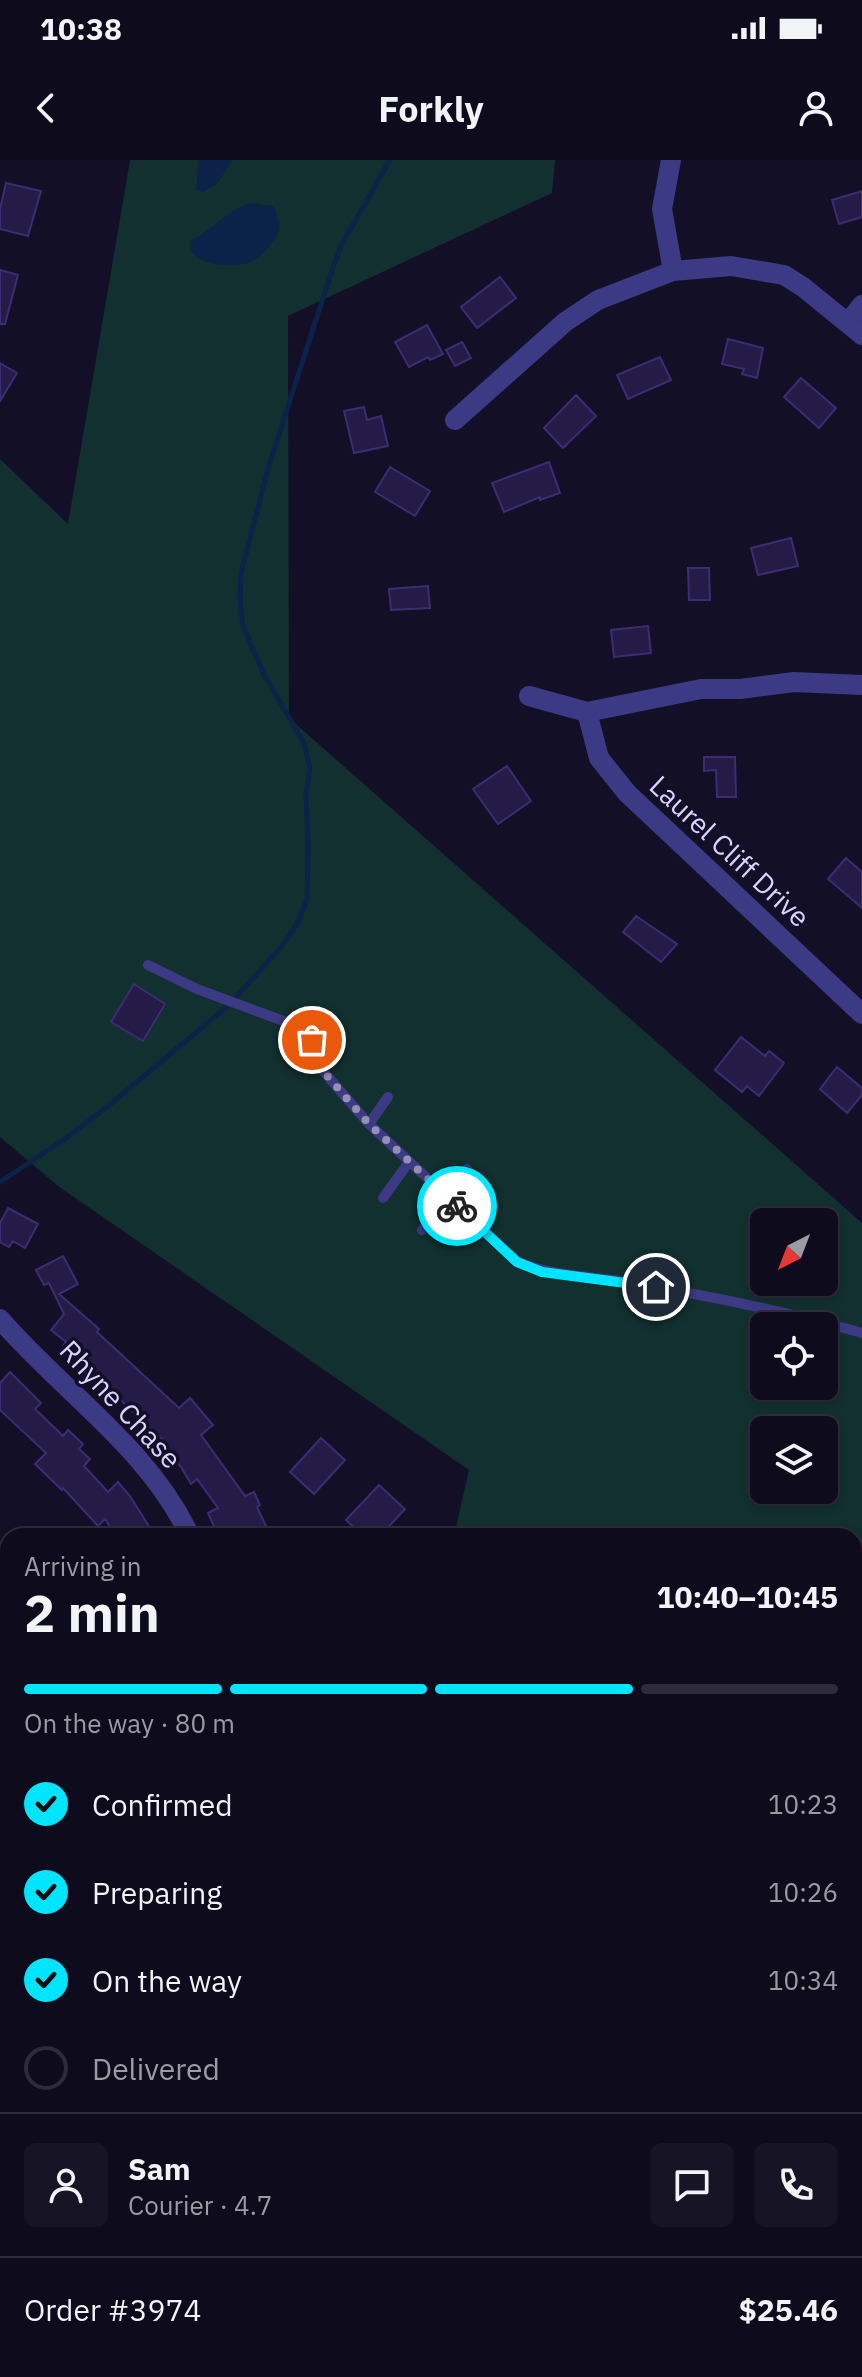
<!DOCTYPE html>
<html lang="en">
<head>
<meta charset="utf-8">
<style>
	body { margin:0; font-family:"IBM Plex Sans",sans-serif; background:#171425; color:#f1f3f6; height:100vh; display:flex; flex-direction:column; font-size:30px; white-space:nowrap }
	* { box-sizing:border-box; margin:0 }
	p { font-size:26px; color:#9b9ba3 }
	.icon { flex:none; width:44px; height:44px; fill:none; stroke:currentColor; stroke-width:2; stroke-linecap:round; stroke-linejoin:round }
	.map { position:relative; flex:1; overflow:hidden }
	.side { position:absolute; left:0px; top:1368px; width:862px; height:850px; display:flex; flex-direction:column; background:#0e0b1c; border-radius:24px 24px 0 0; box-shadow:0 4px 12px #0003,0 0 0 2px #2e2b3b }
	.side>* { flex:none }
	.needle { width:52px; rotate:222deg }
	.tools { position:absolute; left:750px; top:1048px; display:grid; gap:16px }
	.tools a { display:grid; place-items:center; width:88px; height:88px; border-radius:12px; background:#0e0b1c; box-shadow:0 4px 12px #0003,0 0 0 2px #2e2b3b; font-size:40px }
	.pin { position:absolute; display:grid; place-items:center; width:68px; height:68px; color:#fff; margin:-34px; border:4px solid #fff; border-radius:50%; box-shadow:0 2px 8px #0007 }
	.courier { position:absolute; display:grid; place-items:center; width:80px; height:80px; margin:-40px; border:6px solid #00e5ff; border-radius:50%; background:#fff; color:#222; box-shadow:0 2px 10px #0007 }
	.headline em { font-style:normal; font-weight:700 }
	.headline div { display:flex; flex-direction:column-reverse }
	.headline { display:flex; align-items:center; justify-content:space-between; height:136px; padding:0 24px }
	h1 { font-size:52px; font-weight:700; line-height:60px }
	.bar { display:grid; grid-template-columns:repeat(4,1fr); gap:12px 8px; align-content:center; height:96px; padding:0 24px }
	.bar i { height:10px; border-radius:6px; background:#2e2b3b }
	.bar .current { background:#00e5ff }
	.bar p { grid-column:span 4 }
	.line { display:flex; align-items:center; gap:20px; padding:0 24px; border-top:2px solid #2e2b3b }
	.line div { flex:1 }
	.round { display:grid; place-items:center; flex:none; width:84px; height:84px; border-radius:12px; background:#171425 }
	ol { padding:0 24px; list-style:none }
	li { display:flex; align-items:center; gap:24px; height:88px }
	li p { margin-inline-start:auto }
	li .icon { padding:8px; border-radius:50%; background:#00e5ff; color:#111; stroke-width:4 }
	li:last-child { color:#9b9ba3 }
	li i { width:44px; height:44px; border:4px solid #2e2b3b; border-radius:50% }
	.status { display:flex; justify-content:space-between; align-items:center; height:56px; padding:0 40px; background:#0e0b1c; direction:ltr }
	.status svg { height:22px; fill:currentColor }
	header { display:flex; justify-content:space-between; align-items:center; height:104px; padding:0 24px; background:#0e0b1c; font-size:36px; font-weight:700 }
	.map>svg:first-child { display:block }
</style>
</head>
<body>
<div class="status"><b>10:38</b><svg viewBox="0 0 49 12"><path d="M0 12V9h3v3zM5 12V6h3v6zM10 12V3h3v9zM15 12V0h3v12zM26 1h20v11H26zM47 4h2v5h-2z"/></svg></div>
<header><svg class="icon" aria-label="back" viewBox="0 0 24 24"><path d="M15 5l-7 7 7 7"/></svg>Forkly<svg class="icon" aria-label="person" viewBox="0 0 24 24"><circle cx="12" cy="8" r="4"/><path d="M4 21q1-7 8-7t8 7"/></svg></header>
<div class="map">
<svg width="862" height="2217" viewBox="0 0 862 2217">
	<rect width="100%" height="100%" fill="#130f26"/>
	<!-- green -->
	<path fill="#12302f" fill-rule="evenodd" d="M130,0H555L552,33L288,156L289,558L862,1063V1617L854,1625V1376H454L469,1310L58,1026L0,977V299L68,364ZM764,1062H824V1122H764ZM764,1166H824V1226H764ZM764,1270H824V1330H764Z"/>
	<!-- water -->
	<path fill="#0c2248" d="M199,0H233L216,25L203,32L196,30Z
		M250,43L273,46C280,59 282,68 274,80C267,90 261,97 251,102C235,109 184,106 191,81C214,68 224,53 250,43Z"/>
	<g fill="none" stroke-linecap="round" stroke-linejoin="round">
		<!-- stream -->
		<path stroke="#0c2248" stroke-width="5" d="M0,1022L65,979L108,946L229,845L282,786L297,764L307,739L308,687L306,634L310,608L304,583L264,515L243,466L240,441L241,413L267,312L332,110L341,86L390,0"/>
	</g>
	<!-- building -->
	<path fill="#241b47" stroke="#3b2d73" stroke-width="2" d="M6,23L41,31L28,76L0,69V49Z
		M862,31V57L839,64L832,40Z
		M0,110L18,115L5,164H0Z
		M500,117L516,138L477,168L461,147Z
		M427,165L443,194L430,200L428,197L409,207L395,182Z
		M728,179L763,188L757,218L742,214L744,209L722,204Z
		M462,182L471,198L455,206L446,190Z
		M660,197L671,220L628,239L617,215Z
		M0,203L17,213L0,241Z
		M801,218L836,248L819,268L784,237Z
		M576,235L596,256L563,288L544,268Z
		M364,247L367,260L381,256L388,286L354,293L344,251Z
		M549,302L560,333L540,340V337L504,352L492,323Z
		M390,307L430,331L415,356L375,332Z
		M791,378L798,406L758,415L751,388Z
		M688,408H709L710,440H689Z
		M428,426L430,448L391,450L389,429Z
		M648,466L651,493L614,497L611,470Z
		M704,597H735L736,637H717L716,610L704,611Z
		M507,606L531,641L498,664L473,629Z
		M846,698L862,712V748L828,719Z
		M636,756L677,784L661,802L623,772Z
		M134,824L165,844L143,881L111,862Z
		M741,877L765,896L769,891L784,903L759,936L747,926L742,932L715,910Z
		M837,907L862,928V935L847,953L820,929Z
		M8,1048L38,1064L25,1088L13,1081L9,1087L0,1082V1063Z
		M63,1096L78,1124L59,1134L99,1169L97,1172L179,1248L190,1238L213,1265L201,1275L245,1336L254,1332L260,1345L257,1347L266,1366L244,1376H227L223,1368L216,1371L208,1353L218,1348L197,1319L191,1324L181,1307L161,1284L164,1281L63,1186L66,1182L51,1170L64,1154L49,1123L44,1125L36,1110Z
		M10,1212L41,1243L35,1249L63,1276L68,1270L83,1284L79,1289L90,1299L84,1306L108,1332L118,1322L130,1336L155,1376H116L105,1359L98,1366L63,1328L62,1330L35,1304L46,1293L0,1250V1223Z
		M321,1278L345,1300L314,1334L290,1312Z
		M379,1325L405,1349L380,1376H371L365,1370L361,1374L346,1360Z"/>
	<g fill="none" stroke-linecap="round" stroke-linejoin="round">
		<!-- service -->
		<path stroke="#3d3a85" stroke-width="10" d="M148,805L197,829L316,873
			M321,864L312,880L310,896L369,964L517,1102C553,1116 589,1116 626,1122C706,1135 784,1151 862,1173
			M369,964L388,937
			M383,1038L409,1002
			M422,1070L467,1009
			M854,1560L862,1558
			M238,2210L246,2217"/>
		<!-- minor -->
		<path stroke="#3d3a85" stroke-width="20" d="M671,0L662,49L673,111
			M848,163L862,145
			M455,260L565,162L598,140L673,111L731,106L784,115L803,127L862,175
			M529,536L587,552L701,529H740L794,522L862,525
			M587,552L599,598L627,633L862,854
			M0,1159C63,1232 148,1287 190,1376
			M854,1957L862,1954
			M854,2185L862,2203"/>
		<!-- tertiary -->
		<path stroke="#3d3a85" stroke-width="20" d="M854,1661L862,1660
			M33,2217L39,2210"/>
	</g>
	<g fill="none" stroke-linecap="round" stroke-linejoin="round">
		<!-- done -->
		<path stroke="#948fb3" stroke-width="8" stroke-dasharray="0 14.4" d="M312,880L310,896L369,964L457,1046"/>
		<!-- route -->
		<path stroke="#00e5ff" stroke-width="10" d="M457,1046L517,1102L542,1112L656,1127"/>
	</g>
	<g text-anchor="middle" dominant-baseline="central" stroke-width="7" stroke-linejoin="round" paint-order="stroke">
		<!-- street labels -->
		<g font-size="28" fill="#d9d4ff" stroke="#130f26">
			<text transform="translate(730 691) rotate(43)">Laurel Cliff Drive</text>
			<text transform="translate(121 1244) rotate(47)">Rhyne Chase</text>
		</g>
	</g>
</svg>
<div class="tools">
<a><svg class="needle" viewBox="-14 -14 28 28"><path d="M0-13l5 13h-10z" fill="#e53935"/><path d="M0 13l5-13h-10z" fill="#9b9ba3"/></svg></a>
<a><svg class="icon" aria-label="locate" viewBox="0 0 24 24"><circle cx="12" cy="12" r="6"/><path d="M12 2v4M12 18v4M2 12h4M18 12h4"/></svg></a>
<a><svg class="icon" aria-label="layers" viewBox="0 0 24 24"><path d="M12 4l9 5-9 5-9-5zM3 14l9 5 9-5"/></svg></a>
</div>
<div class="pin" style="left:312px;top:880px;background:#ea580c"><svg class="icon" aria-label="bag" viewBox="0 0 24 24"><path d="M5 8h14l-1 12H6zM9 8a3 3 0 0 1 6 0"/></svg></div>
<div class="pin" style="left:656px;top:1127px;background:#1f2937"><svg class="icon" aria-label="home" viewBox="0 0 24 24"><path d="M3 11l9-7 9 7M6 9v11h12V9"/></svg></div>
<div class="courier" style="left:457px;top:1046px"><svg class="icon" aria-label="bike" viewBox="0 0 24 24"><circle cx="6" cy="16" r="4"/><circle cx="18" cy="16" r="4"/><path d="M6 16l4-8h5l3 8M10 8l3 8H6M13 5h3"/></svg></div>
<section class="side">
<div class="headline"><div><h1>2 min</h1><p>Arriving in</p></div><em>10:40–10:45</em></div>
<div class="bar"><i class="current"></i><i class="current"></i><i class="current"></i><i></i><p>On the way · 80 m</p></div>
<ol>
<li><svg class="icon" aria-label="check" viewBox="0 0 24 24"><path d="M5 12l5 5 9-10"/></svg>Confirmed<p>10:23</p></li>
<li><svg class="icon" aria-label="check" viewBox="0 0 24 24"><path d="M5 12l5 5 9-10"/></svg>Preparing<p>10:26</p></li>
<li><svg class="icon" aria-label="check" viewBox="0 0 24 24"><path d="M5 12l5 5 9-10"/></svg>On the way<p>10:34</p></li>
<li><i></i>Delivered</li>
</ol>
<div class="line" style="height:144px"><a class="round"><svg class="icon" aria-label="person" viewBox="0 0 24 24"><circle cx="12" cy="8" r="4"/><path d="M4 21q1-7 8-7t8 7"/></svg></a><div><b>Sam</b><p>Courier · 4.7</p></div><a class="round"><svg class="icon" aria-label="chat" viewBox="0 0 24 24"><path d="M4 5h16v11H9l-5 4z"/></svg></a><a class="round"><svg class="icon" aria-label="phone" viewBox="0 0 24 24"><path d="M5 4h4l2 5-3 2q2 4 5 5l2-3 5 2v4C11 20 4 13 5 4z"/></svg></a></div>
<div class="line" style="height:104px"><div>Order #3974</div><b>$25.46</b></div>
</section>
</div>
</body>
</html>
